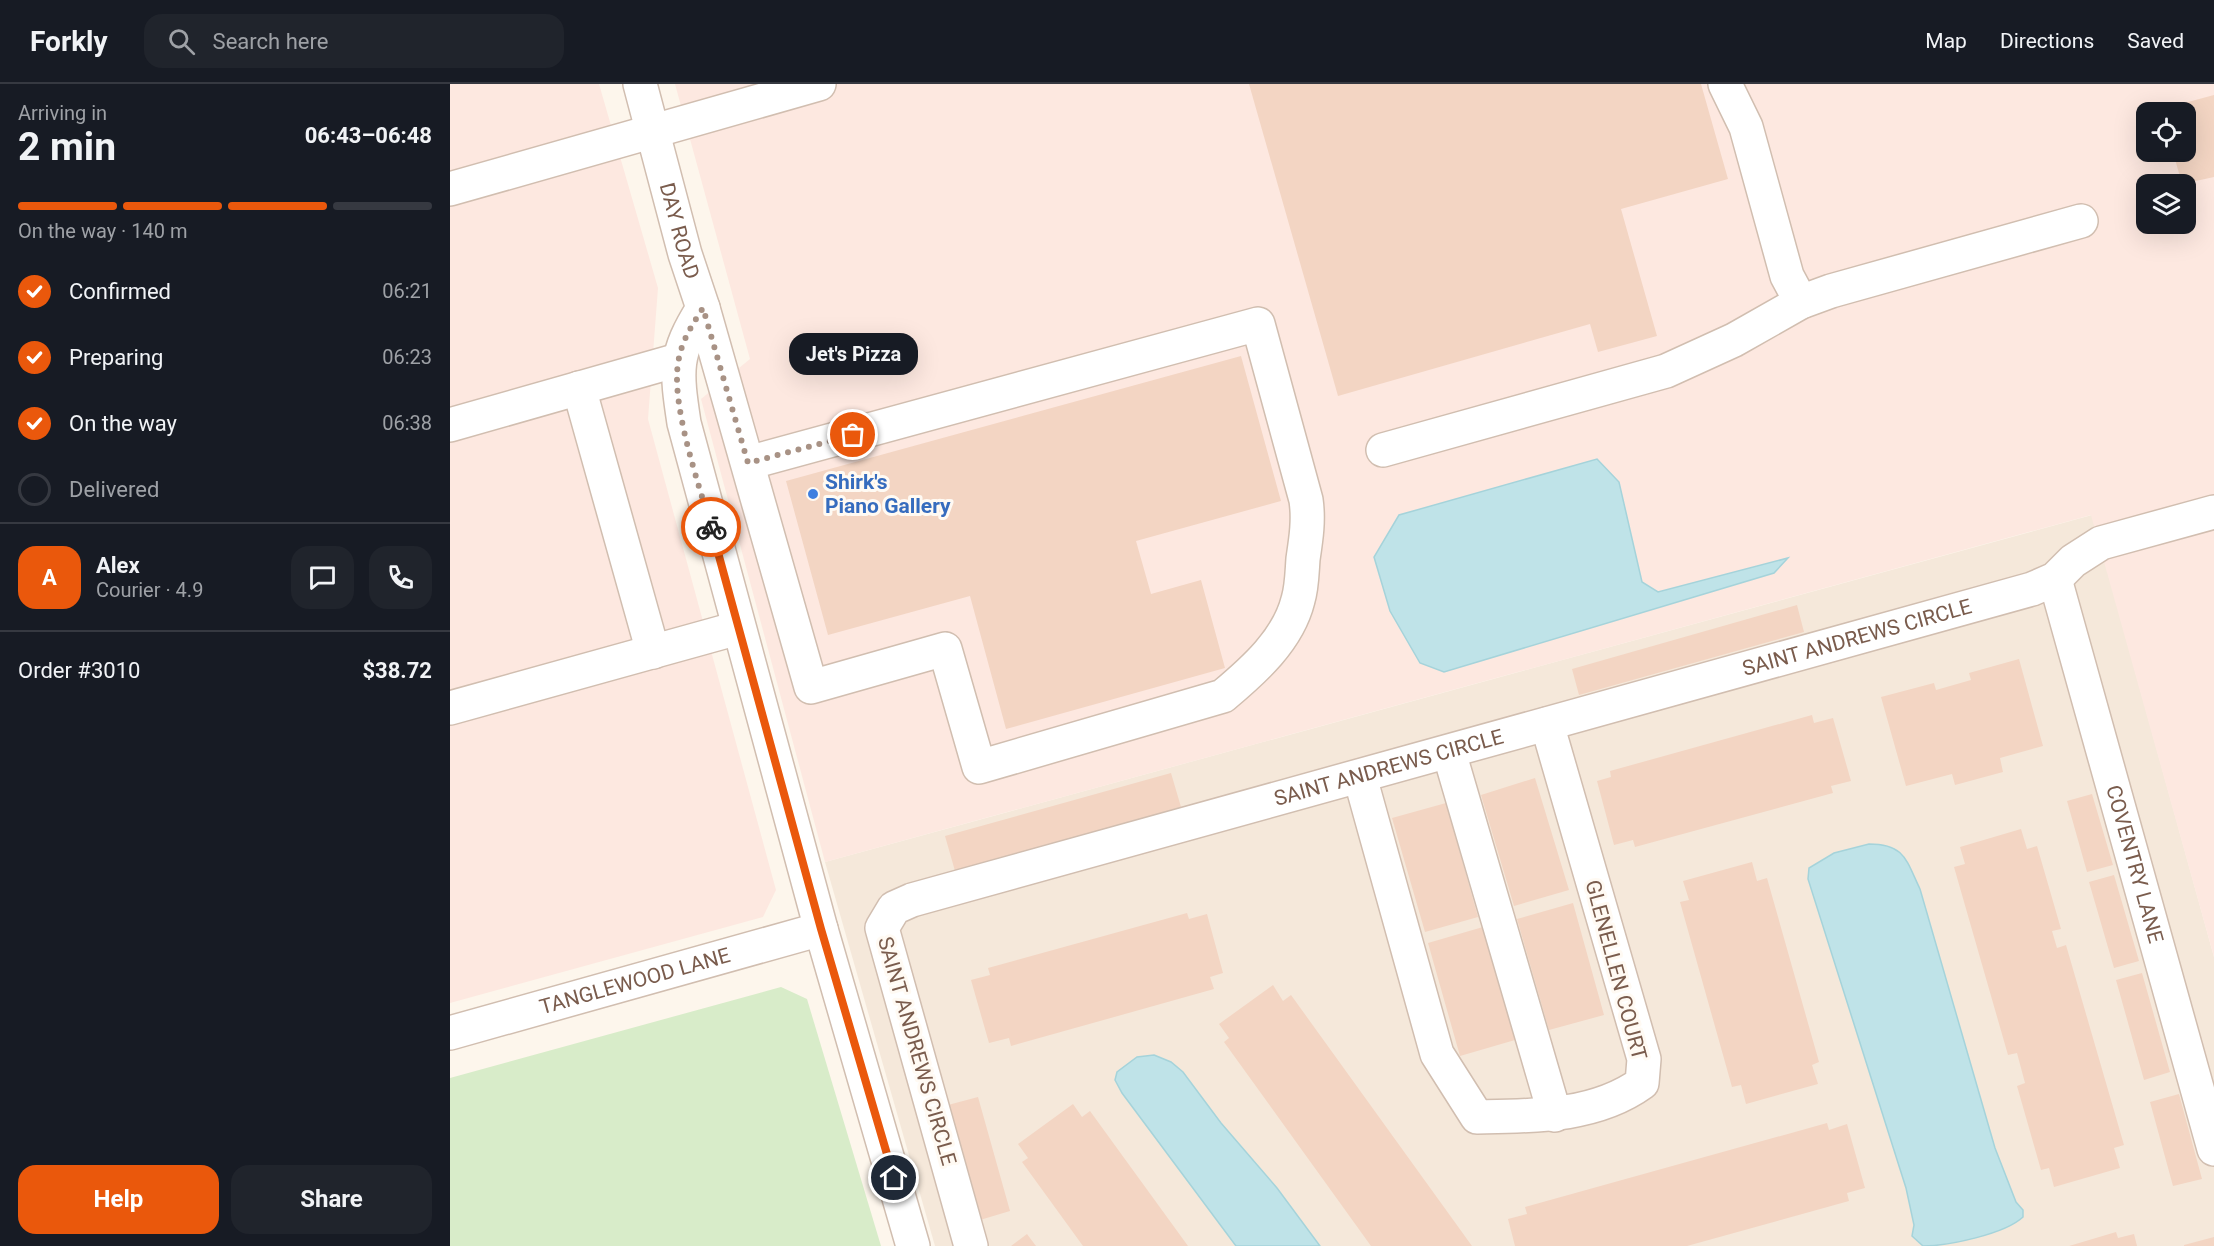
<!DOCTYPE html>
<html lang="en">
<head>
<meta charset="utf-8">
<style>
	body { margin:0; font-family:Roboto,sans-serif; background:#20242c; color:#f1f3f6; height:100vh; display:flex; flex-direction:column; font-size:22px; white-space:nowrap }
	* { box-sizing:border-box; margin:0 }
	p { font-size:20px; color:#9ea1a6 }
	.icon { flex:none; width:33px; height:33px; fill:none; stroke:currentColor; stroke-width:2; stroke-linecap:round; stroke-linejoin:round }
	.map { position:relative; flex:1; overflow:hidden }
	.drawer { display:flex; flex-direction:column; background:#171b24; width:450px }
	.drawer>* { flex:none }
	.fabs { position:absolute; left:1686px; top:18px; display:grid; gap:12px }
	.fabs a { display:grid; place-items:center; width:60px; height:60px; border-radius:12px; background:#171b24; box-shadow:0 6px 24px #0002; font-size:30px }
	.pin { position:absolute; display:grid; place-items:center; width:51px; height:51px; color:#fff; margin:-26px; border:3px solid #fff; border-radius:50%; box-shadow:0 2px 6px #0007 }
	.courier { position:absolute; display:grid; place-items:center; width:60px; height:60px; margin:-30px; border:4px solid #ea580c; border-radius:50%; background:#fff; color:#222; box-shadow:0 2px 8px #0007 }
	.bubble { position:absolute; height:42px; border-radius:18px; background:#171b24; box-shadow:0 6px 24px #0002; font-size:20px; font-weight:700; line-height:42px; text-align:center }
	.overview em { font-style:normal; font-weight:700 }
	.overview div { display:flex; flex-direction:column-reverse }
	.overview { display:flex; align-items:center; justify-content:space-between; height:102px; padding:0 18px }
	h1 { font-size:39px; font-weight:700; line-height:45px }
	.bar { display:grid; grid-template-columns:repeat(4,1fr); gap:9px 6px; align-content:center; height:72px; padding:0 18px }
	.bar i { height:8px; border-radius:4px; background:#363941 }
	.bar .active { background:#ea580c }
	.bar p { grid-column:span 4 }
	.line { display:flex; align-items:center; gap:15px; padding:0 18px; border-top:2px solid #363941 }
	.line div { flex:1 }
	.round { display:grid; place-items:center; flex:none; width:63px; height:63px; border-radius:18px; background:#20242c }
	ol { padding:0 18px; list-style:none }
	li { display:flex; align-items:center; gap:18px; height:66px }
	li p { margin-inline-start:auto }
	li .icon { padding:6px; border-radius:50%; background:#ea580c; color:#fff; stroke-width:4 }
	li:last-child { color:#9ea1a6 }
	li i { width:33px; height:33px; border:3px solid #363941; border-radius:50% }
	.button { display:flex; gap:12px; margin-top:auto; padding:12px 18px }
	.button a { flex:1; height:69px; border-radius:18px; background:#ea580c; color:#fff; font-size:24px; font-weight:700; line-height:69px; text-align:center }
	.button a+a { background:#20242c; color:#f1f3f6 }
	header { display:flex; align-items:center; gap:36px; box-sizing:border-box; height:84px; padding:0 30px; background:#171b24; border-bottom:2px solid #363941 }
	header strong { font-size:28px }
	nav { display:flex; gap:33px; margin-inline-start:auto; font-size:21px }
	.search { width:420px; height:54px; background:#20242c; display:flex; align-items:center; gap:15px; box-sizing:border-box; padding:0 21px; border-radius:18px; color:#9ea1a6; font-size:22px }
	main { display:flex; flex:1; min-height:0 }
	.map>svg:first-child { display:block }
</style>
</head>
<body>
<header>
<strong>Forkly</strong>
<div class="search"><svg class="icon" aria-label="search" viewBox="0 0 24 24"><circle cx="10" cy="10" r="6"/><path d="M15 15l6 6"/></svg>Search here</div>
<nav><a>Map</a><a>Directions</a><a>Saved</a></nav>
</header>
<main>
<section class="drawer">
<div class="overview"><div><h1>2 min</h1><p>Arriving in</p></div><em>06:43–06:48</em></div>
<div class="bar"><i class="active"></i><i class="active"></i><i class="active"></i><i></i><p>On the way · 140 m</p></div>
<ol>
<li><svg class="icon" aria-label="check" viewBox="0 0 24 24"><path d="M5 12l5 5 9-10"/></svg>Confirmed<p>06:21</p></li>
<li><svg class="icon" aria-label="check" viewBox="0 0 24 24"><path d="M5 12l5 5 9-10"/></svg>Preparing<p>06:23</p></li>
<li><svg class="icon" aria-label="check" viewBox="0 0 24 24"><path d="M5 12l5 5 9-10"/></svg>On the way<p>06:38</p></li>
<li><i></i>Delivered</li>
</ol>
<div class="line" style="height:108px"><b class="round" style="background:#ea580c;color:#fff">A</b><div><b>Alex</b><p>Courier · 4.9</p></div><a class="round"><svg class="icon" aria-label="chat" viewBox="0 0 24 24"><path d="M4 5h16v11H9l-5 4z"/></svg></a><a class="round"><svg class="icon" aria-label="phone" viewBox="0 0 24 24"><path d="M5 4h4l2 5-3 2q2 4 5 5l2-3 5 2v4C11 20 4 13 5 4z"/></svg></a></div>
<div class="line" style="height:78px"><div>Order #3010</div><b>$38.72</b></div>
<div class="button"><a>Help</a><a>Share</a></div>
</section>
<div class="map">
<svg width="1764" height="1162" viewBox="0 0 1764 1162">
	<rect width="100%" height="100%" fill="#fdf6ec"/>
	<!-- residential -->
	<path fill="#f5e8da" d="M1642,431L1764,873V1162H485L375,778Z"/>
	<!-- commercial -->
	<path fill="#fde8e0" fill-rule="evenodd" d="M0,0H149L208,204L198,335L326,806L313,833L0,919Z
		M225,0H1764V873L1641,431L375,778L251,315L300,275ZM1696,28H1736V68H1696ZM1696,100H1736V140H1696Z"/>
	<!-- green -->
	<path fill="#d8ecc9" d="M331,903L357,915L431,1162H0V994Z"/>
	<!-- water -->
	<path fill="#bfe3e8" stroke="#a5d3da" stroke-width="1.5" d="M1147,375L1169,398L1192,498L1208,508L1338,474L1324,489L994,588L970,579L940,527L924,473L949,431Z
		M1419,760C1455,760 1456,776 1470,805L1545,1064L1566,1118L1573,1126V1133C1555,1150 1498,1162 1473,1162L1462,1152L1464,1141L1456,1104L1358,795L1359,784L1384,769Z
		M704,971L721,978L733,988L771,1039L827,1104L870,1162H786L672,1009L665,996L667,988L687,973Z"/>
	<!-- building -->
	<path fill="#f3d5c3" d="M799,0H1251L1278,95L1171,125L1207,252L1148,268L1140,240L888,312Z
		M1764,11V93L1732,100L1723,68H1736V28H1712V25Z
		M791,272L831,417L686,457L701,510L751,496L775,584L556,645L520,512L378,551L336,397Z
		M1347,521L1354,548L1129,611L1122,585Z
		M1569,575L1593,662L1550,674L1553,688L1505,701L1502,690L1456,702L1431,613L1484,599L1486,606L1521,596L1519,589Z
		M1362,631L1364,639L1383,634L1401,697L1381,702L1383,709L1185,763L1183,756L1164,761L1147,697L1161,693L1160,687Z
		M721,689L731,723L505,787L495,752Z
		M1085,694L1119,806L1064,822L1031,711Z
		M1642,710L1663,781L1637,788L1617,717Z
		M996,719L1028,833L975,848L942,734Z
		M1571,745L1577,765L1587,762L1611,845L1602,847L1607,864L1616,861L1674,1061L1664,1064L1670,1084L1604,1103L1599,1084L1591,1086L1567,1002L1575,999L1567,969L1558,971L1504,783L1515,780L1510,763Z
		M1302,778L1307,797L1317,794L1369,978L1362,981L1368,1000L1296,1020L1291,1001L1282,1003L1230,818L1239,816L1233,797Z
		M1664,791L1689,877L1664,884L1639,798Z
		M1123,819L1154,931L1099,946L1067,835Z
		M737,829L739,835L757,830L773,889L760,893L764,905L561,962L559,954L539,959L521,896L540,891L538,884Z
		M1033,843L1065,956L1010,972L978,859Z
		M1692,889L1720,988L1694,996L1666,896Z
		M823,901L833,917L841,911L1022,1162H921L774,958L779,954L769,940Z
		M1729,1010L1752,1095L1723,1102L1700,1018Z
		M528,1013L560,1127L530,1136L498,1021Z
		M623,1020L632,1033L640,1027L738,1162H633L572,1078L578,1074L568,1060Z
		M1377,1039L1379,1046L1397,1040L1415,1104L1397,1109L1399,1117L1237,1162H1065L1058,1135L1077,1130L1075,1123Z
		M1666,1148L1668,1154L1684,1150L1687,1162H1619Z
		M577,1150L586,1162H561Z
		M1764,1153V1162H1734V1161Z"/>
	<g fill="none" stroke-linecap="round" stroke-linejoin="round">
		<!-- minor casing -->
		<g stroke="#d1beb0" stroke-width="36">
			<g id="minor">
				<path id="s1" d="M190,0L235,170L253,224C224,270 226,286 234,339L371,845L463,1162"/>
				<path d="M1275,0L1296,43L1337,192L1351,218"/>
				<path d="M0,105L369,0"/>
				<path d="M253,224L361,603L495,565L529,683L773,612C804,586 838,556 848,516C852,503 852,488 853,475C856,455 859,436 856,416L808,240L298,379"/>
				<path d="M129,304L203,568"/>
				<path d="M0,341L228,276"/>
				<path d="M933,366L1216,287L1284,256L1351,218L1381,207L1631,137"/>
				<path id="s2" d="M1605,495L1764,1065"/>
				<path d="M0,624L288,544"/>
				<path d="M999,668L1105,1031"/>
				<path d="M910,693L987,970L1027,1033C1083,1032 1145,1033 1192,999L1194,975L1097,640"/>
				<path id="s3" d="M0,949L371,845"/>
				<path id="s4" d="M521,1162L432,844L444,824L462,816L1582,505L1605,495L1623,477L1651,459L1764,428"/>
			</g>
		</g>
		<!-- minor -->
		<use href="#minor" stroke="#fff" stroke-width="33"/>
	</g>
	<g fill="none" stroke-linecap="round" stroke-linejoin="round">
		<!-- done -->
		<path stroke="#a89285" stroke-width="6" stroke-dasharray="0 10.8" d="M261,443C249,400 219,317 229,274C233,254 243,240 253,224L298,379L403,351"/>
		<!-- route -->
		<path stroke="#ea580c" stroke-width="8" d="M261,443L371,845L444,1094"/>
	</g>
	<!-- markers -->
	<circle fill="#3f7fe0" stroke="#fffaf3" stroke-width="2" cx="363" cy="410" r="6"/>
	<g text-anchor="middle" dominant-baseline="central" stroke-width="6" stroke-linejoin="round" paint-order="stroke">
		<!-- street labels -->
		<g font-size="21" fill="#7a5c4d" stroke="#fffaf3">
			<text stroke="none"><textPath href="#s1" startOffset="152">DAY ROAD</textPath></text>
			<text stroke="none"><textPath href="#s4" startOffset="1354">SAINT ANDREWS CIRCLE</textPath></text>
			<text stroke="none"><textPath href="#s4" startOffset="868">SAINT ANDREWS CIRCLE</textPath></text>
			<text stroke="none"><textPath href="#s2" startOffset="296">COVENTRY LANE</textPath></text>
			<text transform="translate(1166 886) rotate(75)">GLENELLEN COURT</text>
			<text stroke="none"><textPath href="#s3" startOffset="192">TANGLEWOOD LANE</textPath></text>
			<text transform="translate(467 967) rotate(74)">SAINT ANDREWS CIRCLE</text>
		</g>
		<!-- shop labels -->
		<g font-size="21" font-weight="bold" fill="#366cbe" stroke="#fffaf3" text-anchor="start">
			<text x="375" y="398">Shirk's<tspan x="375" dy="24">Piano Gallery</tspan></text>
		</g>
	</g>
</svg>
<div class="fabs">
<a><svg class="icon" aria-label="locate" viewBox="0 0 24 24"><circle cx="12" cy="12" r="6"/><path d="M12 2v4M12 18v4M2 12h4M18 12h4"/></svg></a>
<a><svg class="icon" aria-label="layers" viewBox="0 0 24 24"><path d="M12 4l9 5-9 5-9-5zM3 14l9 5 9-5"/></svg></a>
</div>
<div class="pin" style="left:403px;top:351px;background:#ea580c"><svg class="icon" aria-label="bag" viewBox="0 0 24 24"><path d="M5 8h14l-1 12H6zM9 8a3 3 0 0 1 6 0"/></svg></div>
<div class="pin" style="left:444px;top:1094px;background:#1f2937"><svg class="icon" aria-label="home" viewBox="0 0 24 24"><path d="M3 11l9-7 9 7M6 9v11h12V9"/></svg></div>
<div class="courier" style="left:261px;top:443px"><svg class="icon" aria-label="bike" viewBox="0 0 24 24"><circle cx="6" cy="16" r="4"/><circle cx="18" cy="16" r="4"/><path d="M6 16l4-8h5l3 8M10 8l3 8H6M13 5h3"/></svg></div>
<div class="bubble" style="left:339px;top:249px;width:129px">Jet's Pizza</div>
</div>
</main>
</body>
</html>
